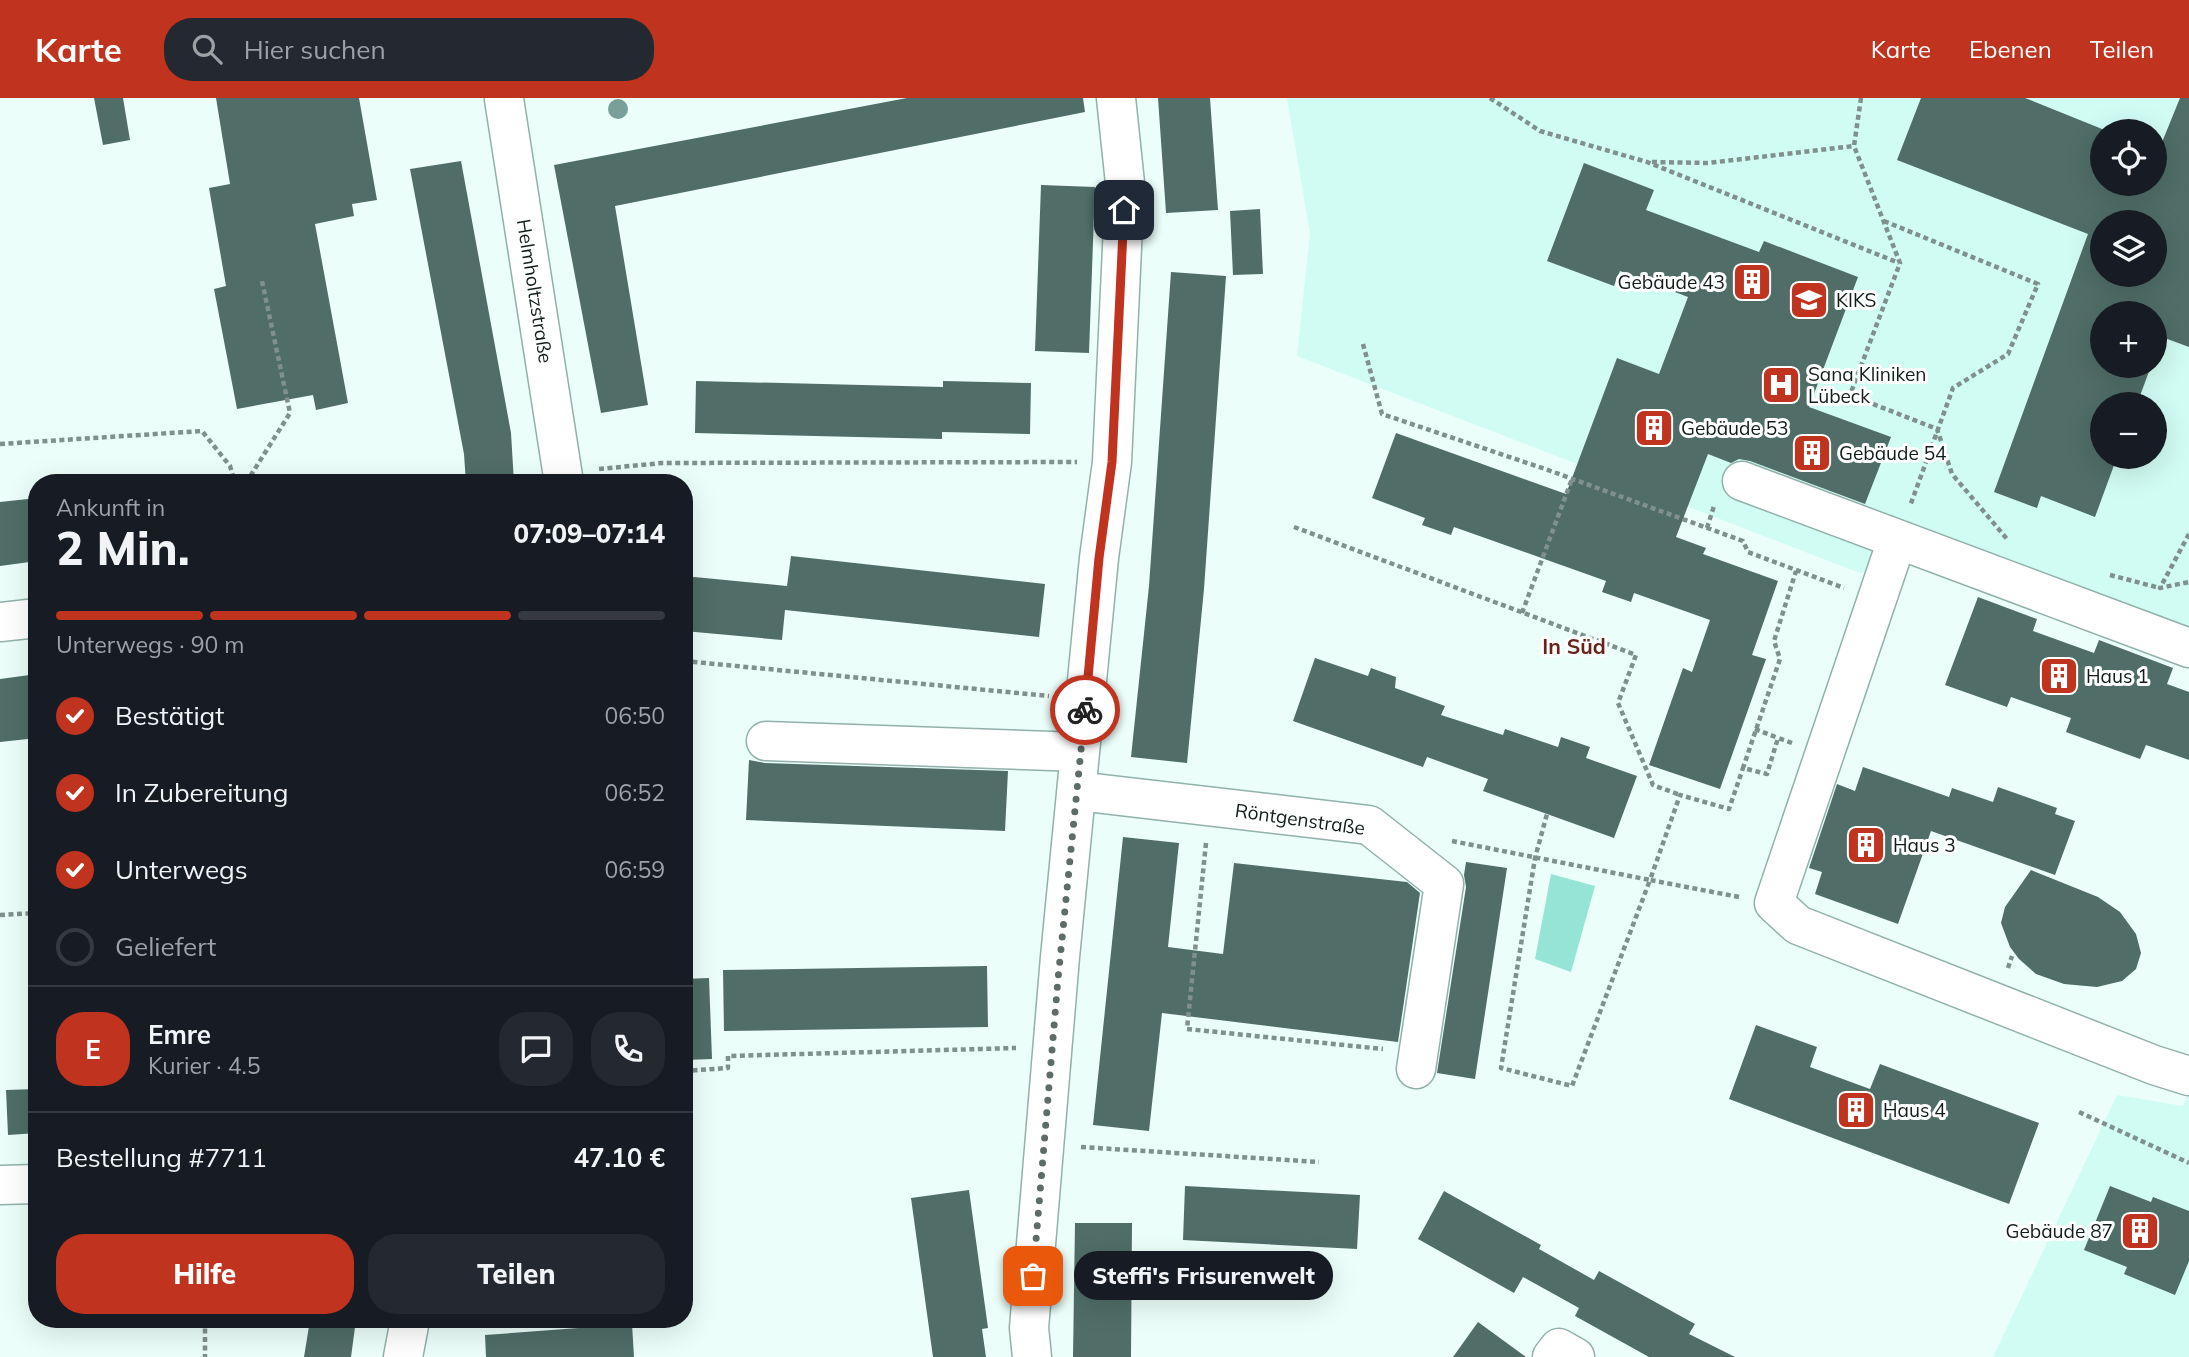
<!DOCTYPE html>
<html lang="de">
<head>
<meta charset="utf-8">
<style>
	body { margin:0; font-family:Mulish,sans-serif; background:#242831; color:#f1f3f6; height:100vh; display:flex; flex-direction:column; font-size:26px; white-space:nowrap }
	* { box-sizing:border-box; margin:0 }
	p { font-size:23px; color:#9ea1a6 }
	.icon { flex:none; width:38px; height:38px; fill:none; stroke:currentColor; stroke-width:2; stroke-linecap:round; stroke-linejoin:round }
	.map { position:relative; flex:1; overflow:hidden }
	.sheet { position:absolute; left:28px; top:376px; width:665px; height:854px; display:flex; flex-direction:column; background:#171b24; border-radius:28px; box-shadow:0 7px 28px #0002 }
	.sheet>* { flex:none }
	.controls { position:absolute; left:2090px; top:21px; display:grid; gap:14px }
	.controls a { display:grid; place-items:center; width:77px; height:77px; border-radius:50%; background:#171b24; box-shadow:0 7px 28px #0002; font-size:35px }
	.pin { position:absolute; display:grid; place-items:center; width:60px; height:60px; color:#fff; margin:-30px; border-radius:14px; box-shadow:0 4px 10px #0006 }
	.courier { position:absolute; display:grid; place-items:center; width:70px; height:70px; margin:-35px; border:5px solid #bf331f; border-radius:50%; background:#fff; color:#222; box-shadow:0 2px 9px #0007 }
	.bubble { position:absolute; height:49px; border-radius:24px; background:#171b24; box-shadow:0 7px 28px #0002; font-size:23px; font-weight:800; line-height:49px; text-align:center }
	.headline em { font-style:normal; font-weight:800 }
	.headline div { display:flex; flex-direction:column-reverse }
	.headline { display:flex; align-items:center; justify-content:space-between; height:119px; padding:0 28px }
	h1 { font-size:46px; font-weight:800; line-height:52px }
	.bar { display:grid; grid-template-columns:repeat(4,1fr); gap:10px 7px; align-content:center; height:84px; padding:0 28px }
	.bar i { height:9px; border-radius:5px; background:#363941 }
	.bar .active { background:#bf331f }
	.bar p { grid-column:span 4 }
	.line { display:flex; align-items:center; gap:18px; padding:0 28px; border-top:2px solid #363941 }
	.line div { flex:1 }
	.round { display:grid; place-items:center; flex:none; width:74px; height:74px; border-radius:28px; background:#242831 }
	ol { padding:0 28px; list-style:none }
	li { display:flex; align-items:center; gap:21px; height:77px }
	li p { margin-inline-start:auto }
	li .icon { padding:7px; border-radius:50%; background:#bf331f; color:#fff; stroke-width:4 }
	li:last-child { color:#9ea1a6 }
	li i { width:38px; height:38px; border:4px solid #363941; border-radius:50% }
	.cta { display:flex; gap:14px; margin-top:auto; padding:14px 28px }
	.cta a { flex:1; height:80px; border-radius:28px; background:#bf331f; color:#fff; font-size:28px; font-weight:800; line-height:80px; text-align:center }
	.cta a+a { background:#242831; color:#f1f3f6 }
	header { display:flex; align-items:center; gap:42px; box-sizing:border-box; height:98px; padding:0 35px; background:#bf331f; color:#fff }
	header strong { font-size:33px }
	nav { display:flex; gap:38px; margin-inline-start:auto; font-size:24px }
	.search { width:490px; height:63px; background:#242831; display:flex; align-items:center; gap:18px; box-sizing:border-box; padding:0 24px; border-radius:28px; color:#9ea1a6; font-size:26px }
	.map>svg:first-child { display:block }
</style>
</head>
<body>
<header>
<strong>Karte</strong>
<div class="search"><svg class="icon" aria-label="search" viewBox="0 0 24 24"><circle cx="10" cy="10" r="6"/><path d="M15 15l6 6"/></svg>Hier suchen</div>
<nav><a>Karte</a><a>Ebenen</a><a>Teilen</a></nav>
</header>
<div class="map">
<svg width="2189" height="1259" viewBox="0 0 2189 1259">
	<rect width="100%" height="100%" fill="#ebfefa"/>
	<!-- built -->
	<path fill="#d1fcf3" fill-rule="evenodd" d="M1287,0H2189V558L1911,460L1860,475L1297,258L1310,135ZM2102,33H2154V86H2102ZM2102,124H2154V177H2102ZM2102,215H2154V268H2102ZM2102,306H2154V359H2102Z
		M2189,994V1259H1993L2117,997L2183,1008Z"/>
	<!-- green -->
	<path fill="#96e4d5" d="M1551,776L1595,788L1571,874L1535,861Z"/>
	<!-- building -->
	<path fill="#506d67" fill-rule="evenodd" d="M94,0H123L130,42L103,47Z
		M216,0H359L377,102L352,106L354,118L315,126L348,305L316,312L313,297L237,311L214,191L226,188L209,90L230,86Z
		M907,0H1083L1085,14L615,108L648,307L601,315L554,67Z
		M1158,0H1210L1218,112L1166,115Z
		M1921,0H2025L2107,33H2102V86H2154V53L2158,54L2180,0H2189V249L2162,239L2154,260V215H2102V268H2151L2137,306H2102V359H2117L2095,419L2041,398L2037,410L1994,394L2088,136L1897,62ZM2102,124H2154V177H2102Z
		M461,63L511,335L514,385H466L464,356L410,71Z
		M1584,65L1654,92L1646,112L1759,154L1764,143L1858,179L1809,309L1891,339L1865,406L1750,363L1739,361L1731,365L1708,356L1676,439L1706,450L1703,456L1778,483L1752,557L1766,561L1720,691L1649,667L1683,570L1692,574L1710,522L1634,495L1631,504L1602,494L1606,483L1454,429L1451,437L1422,427L1425,420L1372,400L1396,335L1566,396L1617,260L1659,276L1688,199L1620,173L1614,188L1547,163Z
		M1041,87L1095,89L1089,255L1035,253Z
		M1260,111L1263,176L1233,177L1230,113Z
		M1171,174L1226,178L1204,491L1187,665L1131,659L1149,488Z
		M696,283L943,289V283L1031,285L1030,336L942,334V341L695,335Z
		M37,400V463L0,468V404Z
		M791,458L1045,486L1039,539L785,512L782,542L684,533V478L787,488Z
		M1978,499L2037,521L2033,533L2094,555L2099,542L2173,570L2167,586L2189,594V662L2146,647L2140,661L2066,634L2071,620L2011,599L2007,609L1945,587Z
		M1315,560L1368,578L1371,570L1396,579L1395,590L1445,608L1441,617L1503,637L1505,631L1558,649L1561,639L1590,649L1586,660L1637,678L1614,740L1483,693L1488,681L1427,659L1423,669L1293,623Z
		M37,576V640L0,644V581Z
		M749,662L765,665L1008,673L1005,733L746,722Z
		M1863,669L1949,699L1952,690L1993,704L1998,689L2057,710L2055,716L2075,723L2055,777L1931,733L1898,826L1815,796L1822,774L1809,770L1837,686L1855,693Z
		M1123,739L1179,745L1168,849L1223,856L1234,765L1407,784L1420,795L1398,944L1162,915L1149,1033L1093,1027Z
		M1466,764L1507,770L1475,981L1437,975L1466,789L1464,777Z
		M2031,772L2098,799L2120,814L2136,836L2141,855L2136,871L2122,883L2097,889L2064,886L2036,876L2019,861L2010,849L2001,825L2005,809Z
		M987,868L988,929L724,933L723,872Z
		M709,880L712,961L684,962V881Z
		M1756,927L1817,949L1810,969L1870,991L1880,966L2039,1025L2009,1106L1729,1001Z
		M37,991V1035L8,1037L6,992Z
		M1185,1088L1360,1097L1357,1151L1183,1142Z
		M2110,1088L2151,1104L2153,1099L2189,1113V1163L2175,1197L2124,1176L2127,1169L2084,1152Z
		M969,1092L988,1230L982,1231L986,1259H933L911,1100Z
		M1444,1093L1541,1147L1539,1151L1594,1182L1599,1173L1695,1226L1689,1236L1735,1259H1649L1575,1218L1579,1210L1523,1179L1514,1195L1418,1141Z
		M1075,1125H1132L1131,1259H1073Z
		M310,1222H356L351,1259H304Z
		M1478,1224L1526,1259H1453Z
		M632,1226L634,1259H486L485,1237Z"/>
	<g fill="none" stroke-linecap="round" stroke-linejoin="round">
		<!-- minor casing -->
		<g stroke="#91b1aa" stroke-width="41">
			<path id="minor" d="M504,1L564,385
				M1742,383L2189,550
				M1897,442L1774,805L1798,827L2154,967L2189,978
				M0,524L37,520
				M766,643L1080,654
				M1077,693L1369,727L1444,786L1416,971
				M0,1087L37,1086
				M403,1259L410,1222
				M1032,1259L1029,1230L1060,859L1099,460L1112,364L1125,85L1116,0
				M1552,1259L1559,1250L1575,1259"/>
		</g>
		<!-- path -->
		<path stroke="#80908d" stroke-width="4.5" stroke-dasharray="5 3.5" stroke-linecap="butt" d="M1490,0L1540,33L1647,64L1899,165
			M1861,0L1854,48L1900,165L1850,297L1937,331L1952,376L2007,441
			M1652,64L1708,65L1854,48
			M1884,123L2038,186L2008,256L1953,290L1910,408
			M1363,246L1382,316L1548,372L1743,443L1748,454L1844,490
			M0,346L202,333L230,368L235,385
			M599,371L662,365L1077,364
			M246,385L290,315L262,183
			M1294,429L1636,557L1618,605L1653,687L1680,697
			M1707,430L1714,408
			M2189,436L2160,490L2189,484
			M2110,477L2160,490
			M1522,515L1572,381
			M684,563L1049,598
			M1755,631L1778,640
			M1792,645L1778,640L1767,676L1743,670L1780,561L1774,543L1796,473
			M1452,743L1650,782L1572,988L1501,970L1535,760L1547,716
			M1206,745L1187,931L1383,951
			M1739,799L1650,782L1680,697L1729,711L1743,670
			M0,817L37,815
			M2008,870L2012,858
			M684,973L728,970V958L1016,950
			M2079,1014L2189,1065
			M1081,1049L1319,1064
			M205,1222V1259"/>
		<!-- minor -->
		<use href="#minor" stroke="#fff" stroke-width="38"/>
	</g>
	<!-- trees -->
	<circle fill="#789f99" cx="618" cy="11" r="10"/>
	<g fill="none" stroke-linecap="round" stroke-linejoin="round">
		<!-- done -->
		<path stroke="#5d6c69" stroke-width="7" stroke-dasharray="0 12.6" d="M1033,1178L1058,881L1085,612"/>
		<!-- route -->
		<path stroke="#bf331f" stroke-width="9" d="M1085,612L1099,460L1112,364L1124,112"/>
	</g>
	<!-- icons -->
	<defs>
		<g id="building-square" transform="scale(2.0125)"><rect x="-9" y="-9" width="18" height="18" rx="4" fill="#bf331f" stroke="#fff"/><path d="M-4-6H4V6H1V3H-1V6H-4ZM-2.5-4.3h1.7v1.8h-1.7ZM.8-4.3h1.7v1.8H.8ZM-2.5-1h1.7V.8h-1.7ZM.8-1h1.7V.8H.8Z" fill="#fff"/></g>
		<g id="school-square" transform="scale(2.0125)"><rect x="-9" y="-9" width="18" height="18" rx="4" fill="#bf331f" stroke="#fff"/><path d="M0-5L7-2L0 1L-7-2ZM-4 1L0 2.5L4 1V4Q0 6-4 4Z" fill="#fff"/></g>
		<g id="hospital-square" transform="scale(2.0125)"><rect x="-9" y="-9" width="18" height="18" rx="4" fill="#bf331f" stroke="#fff"/><path d="M-5-5h3v3.5h4V-5h3V5h-3V1.5h-4V5h-3Z" fill="#fff"/></g>
	</defs>
	<g fill-rule="evenodd">
		<use href="#building-square" x="1752" y="184"/>
		<use href="#school-square" x="1809" y="202"/>
		<use href="#hospital-square" x="1781" y="287"/>
		<use href="#building-square" x="1654" y="330"/>
		<use href="#building-square" x="1812" y="355"/>
		<use href="#building-square" x="2059" y="578"/>
		<use href="#building-square" x="1866" y="747"/>
		<use href="#building-square" x="1856" y="1012"/>
		<use href="#building-square" x="2140" y="1133"/>
	</g>
	<g text-anchor="middle" dominant-baseline="central" stroke-width="6" stroke-linejoin="round" paint-order="stroke">
		<!-- poi labels -->
		<g font-size="19" fill="#111d1b" stroke="#fff" text-anchor="start">
			<text x="1725" y="184" text-anchor="end">Gebäude 43</text>
			<text x="1836" y="202">KIKS</text>
			<text x="1808" y="276">Sana Kliniken<tspan x="1808" dy="22">Lübeck</tspan></text>
			<text x="1681" y="330">Gebäude 53</text>
			<text x="1839" y="355">Gebäude 54</text>
			<text x="2086" y="578">Haus 1</text>
			<text x="1893" y="747">Haus 3</text>
			<text x="1883" y="1012">Haus 4</text>
			<text x="2113" y="1133" text-anchor="end">Gebäude 87</text>
		</g>
		<!-- street labels -->
		<g font-size="19" fill="#111d1b" stroke="#fff">
			<text transform="translate(535 193) rotate(81)">Helmholtzstraße</text>
			<text transform="translate(1300 721) rotate(8)">Röntgenstraße</text>
		</g>
		<!-- neighbourhood labels -->
		<g font-size="21" font-weight="bold" fill="#672318" stroke="#fff">
			<text x="1574" y="548">In Süd</text>
		</g>
	</g>
</svg>
<div class="controls">
<a><svg class="icon" aria-label="locate" viewBox="0 0 24 24"><circle cx="12" cy="12" r="6"/><path d="M12 2v4M12 18v4M2 12h4M18 12h4"/></svg></a>
<a><svg class="icon" aria-label="layers" viewBox="0 0 24 24"><path d="M12 4l9 5-9 5-9-5zM3 14l9 5 9-5"/></svg></a>
<a>+</a>
<a>−</a>
</div>
<div class="pin" style="left:1033px;top:1178px;background:#ea580c"><svg class="icon" aria-label="bag" viewBox="0 0 24 24"><path d="M5 8h14l-1 12H6zM9 8a3 3 0 0 1 6 0"/></svg></div>
<div class="pin" style="left:1124px;top:112px;background:#1f2937"><svg class="icon" aria-label="home" viewBox="0 0 24 24"><path d="M3 11l9-7 9 7M6 9v11h12V9"/></svg></div>
<div class="courier" style="left:1085px;top:612px"><svg class="icon" aria-label="bike" viewBox="0 0 24 24"><circle cx="6" cy="16" r="4"/><circle cx="18" cy="16" r="4"/><path d="M6 16l4-8h5l3 8M10 8l3 8H6M13 5h3"/></svg></div>
<div class="bubble" style="left:1074px;top:1153px;width:259px">Steffi's Frisurenwelt</div>
<section class="sheet">
<div class="headline"><div><h1>2 Min.</h1><p>Ankunft in</p></div><em>07:09–07:14</em></div>
<div class="bar"><i class="active"></i><i class="active"></i><i class="active"></i><i></i><p>Unterwegs · 90 m</p></div>
<ol>
<li><svg class="icon" aria-label="check" viewBox="0 0 24 24"><path d="M5 12l5 5 9-10"/></svg>Bestätigt<p>06:50</p></li>
<li><svg class="icon" aria-label="check" viewBox="0 0 24 24"><path d="M5 12l5 5 9-10"/></svg>In Zubereitung<p>06:52</p></li>
<li><svg class="icon" aria-label="check" viewBox="0 0 24 24"><path d="M5 12l5 5 9-10"/></svg>Unterwegs<p>06:59</p></li>
<li><i></i>Geliefert</li>
</ol>
<div class="line" style="height:126px"><b class="round" style="background:#bf331f;color:#fff">E</b><div><b>Emre</b><p>Kurier · 4.5</p></div><a class="round"><svg class="icon" aria-label="chat" viewBox="0 0 24 24"><path d="M4 5h16v11H9l-5 4z"/></svg></a><a class="round"><svg class="icon" aria-label="phone" viewBox="0 0 24 24"><path d="M5 4h4l2 5-3 2q2 4 5 5l2-3 5 2v4C11 20 4 13 5 4z"/></svg></a></div>
<div class="line" style="height:91px"><div>Bestellung #7711</div><b>47.10 €</b></div>
<div class="cta"><a>Hilfe</a><a>Teilen</a></div>
</section>
</div>
</body>
</html>
